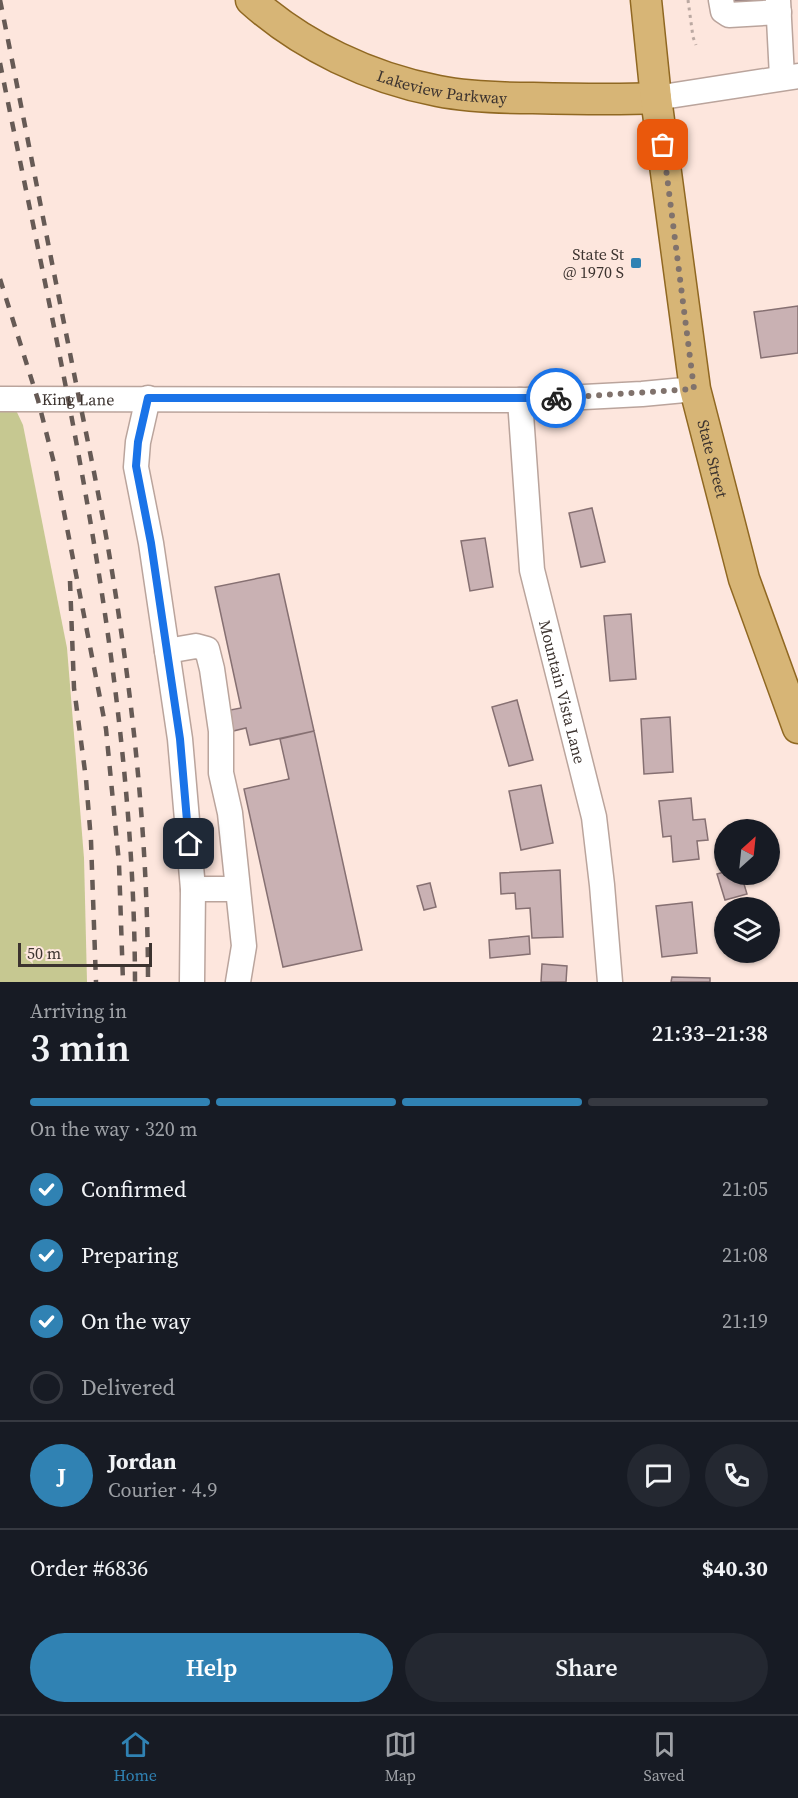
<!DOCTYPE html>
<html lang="en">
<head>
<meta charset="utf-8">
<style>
	body { margin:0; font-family:"Source Serif 4",serif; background:#242831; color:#f1f3f6; height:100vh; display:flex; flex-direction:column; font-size:22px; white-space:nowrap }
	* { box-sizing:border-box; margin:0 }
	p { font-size:20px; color:#9ea1a6 }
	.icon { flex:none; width:33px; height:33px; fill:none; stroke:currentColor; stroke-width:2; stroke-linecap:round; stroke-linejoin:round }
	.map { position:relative; height:982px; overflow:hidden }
	.drawer { display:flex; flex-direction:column; background:#171b24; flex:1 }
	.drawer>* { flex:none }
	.needle { width:39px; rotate:27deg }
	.controls { position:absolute; left:714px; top:819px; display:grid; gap:12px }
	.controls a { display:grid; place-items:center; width:66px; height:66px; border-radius:50%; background:#171b24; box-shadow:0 2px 4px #0004; font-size:30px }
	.scale { position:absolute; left:18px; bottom:15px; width:134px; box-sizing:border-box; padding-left:6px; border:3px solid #3c332f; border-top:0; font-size:16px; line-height:21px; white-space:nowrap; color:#3c332f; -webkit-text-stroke:4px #fde6dd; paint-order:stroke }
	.pin { position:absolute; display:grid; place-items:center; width:51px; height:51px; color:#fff; margin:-26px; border-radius:12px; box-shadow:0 3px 9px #0006 }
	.courier { position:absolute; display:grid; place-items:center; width:60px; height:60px; margin:-30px; border:4px solid #1a73e8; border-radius:50%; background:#fff; color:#222; box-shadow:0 2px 8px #0007 }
	.head em { font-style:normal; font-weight:600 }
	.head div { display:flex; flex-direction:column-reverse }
	.head { display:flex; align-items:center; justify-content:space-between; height:102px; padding:0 30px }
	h1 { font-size:39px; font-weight:600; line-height:45px }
	.bar { display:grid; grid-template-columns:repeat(4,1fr); gap:9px 6px; align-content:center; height:72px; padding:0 30px }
	.bar i { height:8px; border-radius:4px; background:#363941 }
	.bar .active { background:#3082b3 }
	.bar p { grid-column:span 4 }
	.line { display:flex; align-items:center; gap:15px; padding:0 30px; border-top:2px solid #363941 }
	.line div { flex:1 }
	.round { display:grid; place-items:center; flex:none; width:63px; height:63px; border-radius:32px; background:#242831 }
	ol { padding:0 30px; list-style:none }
	li { display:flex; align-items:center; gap:18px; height:66px }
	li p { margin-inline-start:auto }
	li .icon { padding:6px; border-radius:50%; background:#3082b3; color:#fff; stroke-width:4 }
	li:last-child { color:#9ea1a6 }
	li i { width:33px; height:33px; border:3px solid #363941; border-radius:50% }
	.action { display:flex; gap:12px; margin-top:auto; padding:12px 30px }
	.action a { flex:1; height:69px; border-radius:36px; background:#3082b3; color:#fff; font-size:24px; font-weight:600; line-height:69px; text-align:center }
	.action a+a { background:#242831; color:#f1f3f6 }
	.menu { display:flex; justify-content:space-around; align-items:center; height:84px; border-top:2px solid #363941; background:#171b24; font-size:16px; color:#9ea1a6 }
	.menu a { display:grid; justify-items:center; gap:3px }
	.menu .active { color:#3082b3 }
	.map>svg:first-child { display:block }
</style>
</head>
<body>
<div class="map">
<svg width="798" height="982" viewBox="0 0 798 982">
	<rect width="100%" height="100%" fill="#fde6dd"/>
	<!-- green -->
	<path fill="#c6c891" d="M0,406H14L23,425L67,648L84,858L87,982H0Z"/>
	<!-- building -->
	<path fill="#c9b1b3" stroke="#867072" stroke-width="1.5" d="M729,0H758L759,6L730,9Z
		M798,306V353L761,358L754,312Z
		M592,508L605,562L581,567L569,513Z
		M485,538L493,587L470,591L461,541Z
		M279,574L314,731L250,745L246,728L229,732L225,711L241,708L215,587Z
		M631,614L636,679L610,681L604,616Z
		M517,700L533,760L509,766L492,707Z
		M670,717L673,772L644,774L641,719Z
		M314,731L362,950L283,967L244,789L289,779L280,739Z
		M541,785L553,843L521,850L509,791Z
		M691,798L693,820L705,819L708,840L697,841L699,859L673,862L671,836L663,837L659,801Z
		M560,870L563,937L532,938L530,908L516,909L515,893L501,894L500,873Z
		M724,872V874H741L747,894L725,900L717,874Z
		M430,883L436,907L424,910L417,886Z
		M692,902L697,953L662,957L656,906Z
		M529,936L530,954L490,958L489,940Z
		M542,964L567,966L566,982H541Z
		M672,977L710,978V982H671Z"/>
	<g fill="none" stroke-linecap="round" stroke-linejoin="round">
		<!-- minor casing -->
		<g stroke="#baa49c" stroke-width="27">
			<g id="minor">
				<path d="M721,0L723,11L729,15L779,12"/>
				<path d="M778,0L782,77"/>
				<path d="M656,98L798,76"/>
				<path d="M148,398L138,442L136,467L151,543L180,739L193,889L192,982"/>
				<path id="s1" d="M0,399L526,400L642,394L695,389"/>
				<path id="s2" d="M520,400L532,570L594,817L602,885L610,982"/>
				<path d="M167,651L196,646L207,649L212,669L221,731V773L230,813L244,946L238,982"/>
				<path d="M193,889H237"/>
			</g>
		</g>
		<!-- major casing -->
		<g stroke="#906822" stroke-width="33">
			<g id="major">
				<path id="s3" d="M251,0C302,46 370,78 438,91C469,97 502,98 533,98C574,99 615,100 656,98"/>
				<path id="s4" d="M646,0L656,98L695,389L744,579L798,728"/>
			</g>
		</g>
		<!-- path -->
		<path stroke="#baa8a1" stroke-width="3" stroke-dasharray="3 4.5" stroke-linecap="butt" d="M688,0L693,37L696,45"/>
		<!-- minor -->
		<use href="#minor" stroke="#fff" stroke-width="24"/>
		<!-- major -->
		<use href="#major" stroke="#d7b576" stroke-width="30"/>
		<!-- rail -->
		<path stroke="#665a55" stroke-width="4.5" stroke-dasharray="10 10" stroke-linecap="butt" d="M0,0C23,114 45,229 68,343C82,415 98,487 110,559C133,699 148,841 148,982
			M0,63C61,366 134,671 135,982
			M0,279L38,400L56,471L106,729L119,863L123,982
			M70,581L74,688L86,779L91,841L96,982"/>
	</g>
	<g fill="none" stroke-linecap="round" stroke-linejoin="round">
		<!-- done -->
		<path stroke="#80726c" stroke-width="6" stroke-dasharray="0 10.8" d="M556,398L694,389L663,145"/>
		<!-- route -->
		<path stroke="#1a73e8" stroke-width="8" d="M189,844L180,739L151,543L136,466L138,442L148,398H556"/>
	</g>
	<!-- markers -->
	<rect fill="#3082b3" stroke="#fde6dd" stroke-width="2" x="630" y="257" width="12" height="12" rx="3"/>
	<g text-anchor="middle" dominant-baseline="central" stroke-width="4.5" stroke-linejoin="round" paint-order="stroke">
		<!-- street labels -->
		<g font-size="16" fill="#3c332f" stroke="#fde6dd">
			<text stroke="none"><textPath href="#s3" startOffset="214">Lakeview Parkway</textPath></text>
			<text stroke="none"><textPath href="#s1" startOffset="78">King Lane</textPath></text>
			<text stroke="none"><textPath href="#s4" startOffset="464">State Street</textPath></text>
			<text stroke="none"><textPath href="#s2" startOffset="296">Mountain Vista Lane</textPath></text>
		</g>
		<!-- poi labels -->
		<g font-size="16" fill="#3c332f" stroke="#fde6dd" text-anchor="end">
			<text x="624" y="254">State St<tspan x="624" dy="18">@ 1970 S</tspan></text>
		</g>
	</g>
</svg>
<div class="controls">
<a><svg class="needle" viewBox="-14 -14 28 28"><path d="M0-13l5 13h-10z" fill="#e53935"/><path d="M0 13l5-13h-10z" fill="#9ea1a6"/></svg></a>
<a><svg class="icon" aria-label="layers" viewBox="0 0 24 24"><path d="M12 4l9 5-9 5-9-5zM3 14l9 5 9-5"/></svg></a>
</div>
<div class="scale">50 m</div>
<div class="pin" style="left:663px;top:145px;background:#ea580c"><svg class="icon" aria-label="bag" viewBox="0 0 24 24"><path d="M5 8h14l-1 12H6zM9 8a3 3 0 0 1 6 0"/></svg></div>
<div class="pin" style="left:189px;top:844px;background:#1f2937"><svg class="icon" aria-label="home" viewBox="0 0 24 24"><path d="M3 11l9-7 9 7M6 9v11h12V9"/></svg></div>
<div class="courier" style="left:556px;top:398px"><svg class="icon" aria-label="bike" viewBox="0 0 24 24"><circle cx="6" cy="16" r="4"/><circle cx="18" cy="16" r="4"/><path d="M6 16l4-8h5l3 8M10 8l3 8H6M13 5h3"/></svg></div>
</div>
<section class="drawer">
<div class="head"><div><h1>3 min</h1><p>Arriving in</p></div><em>21:33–21:38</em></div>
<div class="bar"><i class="active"></i><i class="active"></i><i class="active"></i><i></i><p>On the way · 320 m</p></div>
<ol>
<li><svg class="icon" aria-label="check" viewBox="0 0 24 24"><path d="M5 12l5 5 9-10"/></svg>Confirmed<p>21:05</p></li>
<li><svg class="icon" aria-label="check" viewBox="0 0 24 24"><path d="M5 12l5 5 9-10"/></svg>Preparing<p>21:08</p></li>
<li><svg class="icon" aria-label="check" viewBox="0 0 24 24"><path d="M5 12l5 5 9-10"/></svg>On the way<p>21:19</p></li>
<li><i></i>Delivered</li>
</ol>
<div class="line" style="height:108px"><b class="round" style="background:#3082b3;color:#fff">J</b><div><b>Jordan</b><p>Courier · 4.9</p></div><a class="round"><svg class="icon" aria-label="chat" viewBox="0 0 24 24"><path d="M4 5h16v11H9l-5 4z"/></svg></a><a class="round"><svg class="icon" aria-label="phone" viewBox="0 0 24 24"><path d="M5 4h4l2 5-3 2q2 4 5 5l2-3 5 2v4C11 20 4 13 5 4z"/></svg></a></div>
<div class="line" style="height:78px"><div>Order #6836</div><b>$40.30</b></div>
<div class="action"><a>Help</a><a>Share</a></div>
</section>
<nav class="menu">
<a class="active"><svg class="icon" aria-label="home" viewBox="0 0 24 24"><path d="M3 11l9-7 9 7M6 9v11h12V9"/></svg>Home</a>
<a><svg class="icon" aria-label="map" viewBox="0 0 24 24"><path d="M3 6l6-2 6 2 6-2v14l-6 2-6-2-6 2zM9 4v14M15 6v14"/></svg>Map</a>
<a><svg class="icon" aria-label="saved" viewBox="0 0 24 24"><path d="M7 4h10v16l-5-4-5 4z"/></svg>Saved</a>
</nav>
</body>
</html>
